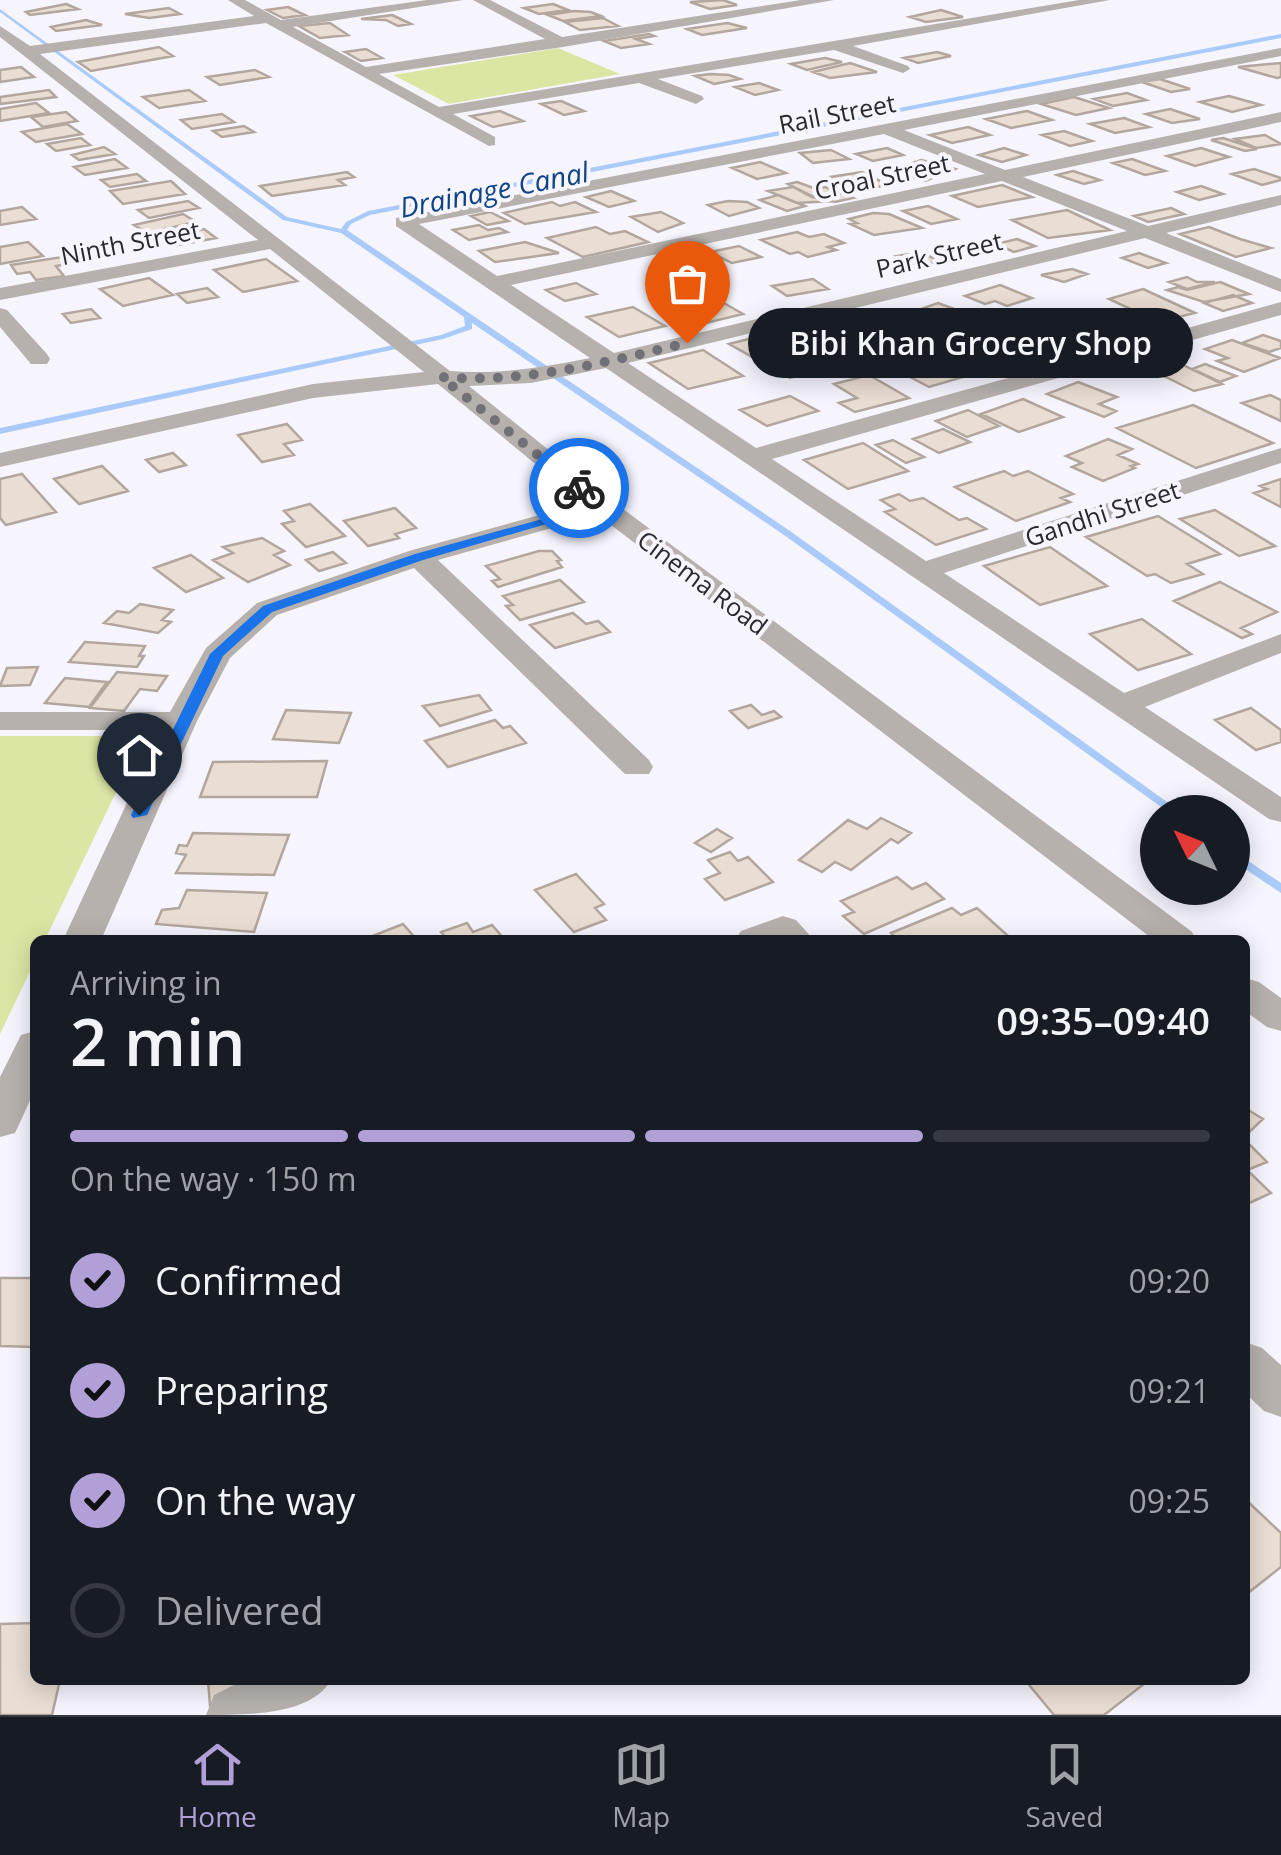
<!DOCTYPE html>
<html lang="en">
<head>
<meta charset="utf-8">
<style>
	body { margin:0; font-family:"Open Sans",sans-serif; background:#20242c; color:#f1f3f6; height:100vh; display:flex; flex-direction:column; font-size:38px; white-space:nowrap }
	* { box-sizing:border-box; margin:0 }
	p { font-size:32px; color:#9ea1a6 }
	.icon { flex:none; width:55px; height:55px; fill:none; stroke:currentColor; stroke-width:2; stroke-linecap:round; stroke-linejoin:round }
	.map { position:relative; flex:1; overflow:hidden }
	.panel { position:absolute; left:30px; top:935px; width:1220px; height:750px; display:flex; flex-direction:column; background:#171b24; border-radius:15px; box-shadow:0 5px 25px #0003 }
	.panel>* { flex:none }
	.needle { width:65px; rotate:313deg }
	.tools { position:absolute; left:1140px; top:795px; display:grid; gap:20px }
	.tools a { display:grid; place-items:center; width:110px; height:110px; border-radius:50%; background:#171b24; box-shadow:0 5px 25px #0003; font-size:50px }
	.pin { position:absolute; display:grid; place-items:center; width:85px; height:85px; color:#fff; margin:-102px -42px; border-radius:50% 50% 50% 0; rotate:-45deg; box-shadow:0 0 10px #0007 }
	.pin .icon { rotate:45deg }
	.courier { position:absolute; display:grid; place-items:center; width:100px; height:100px; margin:-50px; border:8px solid #1a73e8; border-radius:50%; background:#fff; color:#222; box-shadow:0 2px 12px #0007 }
	.bubble { position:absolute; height:70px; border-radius:35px; background:#171b24; box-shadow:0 5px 25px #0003; font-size:32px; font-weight:600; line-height:70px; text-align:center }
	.summary em { font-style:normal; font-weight:600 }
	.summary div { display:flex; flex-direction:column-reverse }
	.summary { display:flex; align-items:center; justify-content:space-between; height:170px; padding:0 40px }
	h1 { font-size:65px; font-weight:600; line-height:75px }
	.bar { display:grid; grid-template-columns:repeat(4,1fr); gap:15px 10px; align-content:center; height:120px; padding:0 40px }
	.bar i { height:12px; border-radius:8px; background:#363941 }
	.bar .on { background:#b19fd7 }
	.bar p { grid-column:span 4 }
	ol { padding:0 40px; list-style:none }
	li { display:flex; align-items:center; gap:30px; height:110px }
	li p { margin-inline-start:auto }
	li .icon { padding:10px; border-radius:50%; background:#b19fd7; color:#111; stroke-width:4 }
	li:last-child { color:#9ea1a6 }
	li i { width:55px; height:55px; border:5px solid #363941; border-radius:50% }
	.tabs { display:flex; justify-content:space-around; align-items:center; height:140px; border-top:2px solid #363941; background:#171b24; font-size:28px; color:#9ea1a6 }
	.tabs a { display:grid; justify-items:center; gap:5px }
	.tabs .on { color:#b19fd7 }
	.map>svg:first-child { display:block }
</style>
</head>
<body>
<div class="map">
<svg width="1281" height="1715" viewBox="0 0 1281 1715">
	<rect width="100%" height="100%" fill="#f6f5fe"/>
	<!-- green -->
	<path fill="#dce6a3" d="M558,48L620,74L449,104L393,75Z
		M0,736H143L45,940H35V961L0,1034Z"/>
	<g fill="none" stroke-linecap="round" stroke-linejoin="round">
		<!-- stream -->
		<path fill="#aacbfa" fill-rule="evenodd" d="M0,9L287,217L341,229L346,222L368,211L1281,34V38L370,215L351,224L347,230L790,531L1181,812H1168L784,535L472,323V329L443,339L0,434V428L441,335L465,326L464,317L341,233L283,220L0,12Z
			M1232,850L1281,883V893L1232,860Z"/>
	</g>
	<!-- building -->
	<path fill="#eaddd3" stroke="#b2a69d" stroke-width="2.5" d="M723,0L737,5L710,9L690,2Z
		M66,4L78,9L30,15L26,12Z
		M553,4L568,10L539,14L524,8Z
		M288,7L305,15L283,18L267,10Z
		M169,8L180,14L149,18L125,14Z
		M941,10L963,17L926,22L910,17Z
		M574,11L591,12L601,16L563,21L548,15Z
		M392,15L411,24L398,26L386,20L361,19Z
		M603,18L618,26L580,30L565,22Z
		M86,20L102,25L56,31L51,27Z
		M330,23L348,35L320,38L299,26Z
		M727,23L747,28L702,35L687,29Z
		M649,34L654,36L636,39L649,44L621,48L604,41Z
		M159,47L173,56L91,71L78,62Z
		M366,49L382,58L361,61L345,52Z
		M937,52L951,56L918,63L904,58Z
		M825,58L842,62L807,70L791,64Z
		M850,63L877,72L830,78L813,72Z
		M1281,63V77L1277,78L1238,67Z
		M21,67L34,77L0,82V70Z
		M255,70L269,77L220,85L207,77Z
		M710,74L729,75L740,79L714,84L695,76Z
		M1160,79L1190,89L1171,92L1142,82Z
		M759,83L778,90L755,95L735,87Z
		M49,90L56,97L0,104V97Z
		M189,90L205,101L159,108L143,97Z
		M1127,93L1146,100L1113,106L1094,99Z
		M1229,96L1261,105L1232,112L1200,102Z
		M1074,97L1109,108L1076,115L1041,104Z
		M561,101L584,111L564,115L541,104Z
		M36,103L49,113L0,121V109Z
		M1170,109L1200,119L1172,123L1146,114Z
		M500,111L523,121L493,127L471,116Z
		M1027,111L1052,120L1011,128L986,119Z
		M66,112L77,121L43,127L31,117Z
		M222,114L234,122L192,129L181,120Z
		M1124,118L1149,127L1115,133L1090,124Z
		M67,124L82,134L36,142L22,132Z
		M244,126L254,132L222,137L213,131Z
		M968,127L990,135L952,143L930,135Z
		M1064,131L1092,141L1070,146L1042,135Z
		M1265,135L1281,144L1256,148L1235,139Z
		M81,138L90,145L56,151L47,144Z
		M1223,138L1257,149L1245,151L1211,140Z
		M104,147L115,154L79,160L72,155Z
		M887,148L903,155L873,161L856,154Z
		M1004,148L1026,155L1002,162L979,155Z
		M1201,148L1229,157L1195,166L1167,156Z
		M831,150L849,159L813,163L800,153Z
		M115,159L127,168L85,175L74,167Z
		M1132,159L1165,171L1145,175L1113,163Z
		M921,160L955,169L925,181L890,171Z
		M760,162L786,173L757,179L732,168Z
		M1254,169L1281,178V180L1262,185L1232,174Z
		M1073,171L1100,180L1084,184L1057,175Z
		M347,172L354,177L338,180L345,185L272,196L260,186Z
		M862,172L888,185L850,192L824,178Z
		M137,174L146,181L110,187L101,180Z
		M171,181L185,194L123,204L110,191Z
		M797,182L816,189L825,187L853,198L835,202L812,196L788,184Z
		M1002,185L1032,197L978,207L952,196Z
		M1201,186L1223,194L1199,200L1177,192Z
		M793,187L812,197L831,201L797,203L768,191Z
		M611,191L634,201L609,207L586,197Z
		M778,195L805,206L787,211L760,200Z
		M188,201L199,208L149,218L138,210Z
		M728,201L747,202L759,208L729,216L708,205Z
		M552,202L560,206L575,202L596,212L525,224L504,213Z
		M928,206L957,219L931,224L903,211Z
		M22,207L36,219L0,225V211Z
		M1171,208L1184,214L1148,222L1134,216Z
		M1067,210L1110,230L1048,238L1012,220Z
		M490,212L508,221L487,225L471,216Z
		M661,212L683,223L658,232L631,217Z
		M873,213L889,214L922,228L874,235L850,224L857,223L849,219Z
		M183,214L196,222L147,233L134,225Z
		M479,225L488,230L499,228L507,232L469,240L453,230Z
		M596,227L610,234L625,231L648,242L583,257L547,238Z
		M1209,227L1240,239L1271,248L1236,257L1180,234Z
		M204,229L216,238L173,246L161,237Z
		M797,232L809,237L824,234L844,243L828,247L836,250L808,257L798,252L790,254L761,240Z
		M1017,239L1035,246L1014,252L996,244Z
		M28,242L43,256L0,264V247Z
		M525,242L559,253L495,262L479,251Z
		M739,246L761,257L732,263L710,252Z
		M1139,253L1166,263L1148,268L1122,258Z
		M909,254L919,259L929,256L940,261L918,266L897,256Z
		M62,257L67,264L56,266L64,276L36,280L30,272L17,274L11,265Z
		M266,259L297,281L243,292L214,270Z
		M1072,269L1087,274L1064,282L1041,275Z
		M1187,277L1197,282H1215L1187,289L1169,282Z
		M149,278L173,295L123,306L100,289Z
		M813,279L828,289L787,296L772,286Z
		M1220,282L1249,294L1204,302L1167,290L1178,287L1187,290Z
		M576,283L596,294L565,301L546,290Z
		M1000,285L1032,298L1007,306L995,301L985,304L965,296Z
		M207,288L218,297L187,303L177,294Z
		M1143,289L1195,313L1158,322L1109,299Z
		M1233,295L1252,303L1223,311L1204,303Z
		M715,298L743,314L706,323L679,307Z
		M938,303L962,312L942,319L918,310Z
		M633,307L665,326L619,337L587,317Z
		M91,309L100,318L71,323L63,314Z
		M873,314L907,333L868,342L835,323Z
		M1080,316L1091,321L1059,329L1049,324Z
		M1087,325L1105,333L1083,339L1066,330Z
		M796,327L857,360L790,378L729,344Z
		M1263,335L1281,341V348L1269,352L1242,343Z
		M1232,340L1280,358L1244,372L1217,361L1228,358L1205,349Z
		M1019,342L1036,350L1015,356L998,348Z
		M703,350L743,376L688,389L649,363Z
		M951,356L983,372L964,377L933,361Z
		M930,360L963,377L929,387L897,370Z
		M1173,360L1222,384L1194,391L1146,367Z
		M1205,364L1236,376L1220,382L1192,369Z
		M869,375L909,398L855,412L839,403L857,398L834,384Z
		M1078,382L1117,397L1099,404L1116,411L1104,417L1047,394Z
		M1270,395L1281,400V421L1242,403Z
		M790,396L818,411L767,426L740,410Z
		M1023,399L1063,417L1019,432L981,414Z
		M1193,405L1273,443L1196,468L1117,428Z
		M968,410L999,426L967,437L936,421Z
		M287,424L302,440L284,444L294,455L262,462L238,435Z
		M943,429L970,442L939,453L913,439Z
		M1108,439L1132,449L1118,455L1138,464L1131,466L1135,468L1103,481L1072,467L1082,463L1066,456Z
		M893,440L924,457L906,463L876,445Z
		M863,443L908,471L848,489L804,460Z
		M173,453L186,465L159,472L146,460Z
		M102,466L128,491L79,504L54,479Z
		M1004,471L1013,476L1028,471L1073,494L1061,498L1070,502L1016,521L955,487Z
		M22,474L56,512L6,525L0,518V479Z
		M1281,479V507L1254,493L1267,489L1260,486Z
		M899,494L910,501L923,498L959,520L967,518L986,529L936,545L885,512L895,509L881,500Z
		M310,504L345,536L306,547L282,524L294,521L284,511Z
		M395,508L416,528L395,534L399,538L368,546L344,521Z
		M1215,510L1275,546L1239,556L1180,519Z
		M1158,516L1220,554L1187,564L1203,574L1171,583L1155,574L1147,576L1086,537Z
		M262,538L284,551L274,555L290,565L248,582L213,560L233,553L223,547Z
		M1050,547L1107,586L1040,605L984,566Z
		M539,551H552L561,560L557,561L562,567L498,587L492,581L500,579L486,566Z
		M333,552L346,563L319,571L306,560Z
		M191,555L223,578L186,592L154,568Z
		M560,580L584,602L520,620L506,606L513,605L503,596Z
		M1220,582L1277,612L1241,628L1252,634L1242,638L1174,601Z
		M140,604L173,610L162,620L171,622L158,633L104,623L117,611L129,613Z
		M573,613L586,624L598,621L610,632L555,648L530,625Z
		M1142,619L1191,654L1138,670L1090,634Z
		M85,642L145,646L139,656H144L137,667L69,662Z
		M38,667L30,685L0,686L7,668Z
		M117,672L167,676L157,691L140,689L124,711L90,708Z
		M65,678L107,682L89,707L45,703Z
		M479,695L491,710L440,726L423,706Z
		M751,705L762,715L774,711L781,717L748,728L730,711Z
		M1251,708L1281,730V742L1256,750L1215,720Z
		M286,710L351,713L339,743L273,739Z
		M495,720L503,728L510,726L526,743L448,767L425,741Z
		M327,761L317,797H200L213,762Z
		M881,818L911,833L898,843L891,839L851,870L835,862L822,872L799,860L848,820L867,829Z
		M717,829L732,838L711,852L695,843Z
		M193,833L289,835L274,875L176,873L186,855L176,853L179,845L187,846Z
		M730,852L738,861L748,857L773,882L725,900L705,879L720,873L708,860Z
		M576,874L604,904L595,908L606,920L574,932L535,890Z
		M897,877L912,889L926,883L944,899L864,934L843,916L854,912L841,901Z
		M187,890L267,893L254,932L156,924L162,910L179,908Z
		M952,908L961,915L977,908L1008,936L999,940H898L891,933Z
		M467,923L473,932L492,925L505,940H448L441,932Z
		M403,924L417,940H373L370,937Z
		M1245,1108L1263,1119L1245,1136Z
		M1250,1145L1267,1162L1247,1170L1271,1193L1245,1205V1147Z
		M0,1278H35V1347L0,1346Z
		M1245,1499L1281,1533V1567L1248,1593Z
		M35,1623V1680H60L52,1715H0V1624Z
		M208,1680H270L210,1706Z
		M1025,1680H1140L1144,1684L1104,1715H1054Z"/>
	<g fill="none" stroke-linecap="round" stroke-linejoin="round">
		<!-- minor -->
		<path fill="#b6b1ad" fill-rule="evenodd" d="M228,0H245L281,20L427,0H463L293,27L366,67L545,39L473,0H490L562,37L801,0H834L563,47L379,74L439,107L1079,0H1110L853,46L908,66L910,69L903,73L834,50L658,79L702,96L704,99L696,104L639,83L453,114L495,137V145L489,146L266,23L40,54L450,371C498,375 544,367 590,358L396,226V218L1281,48V56L904,130L1005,170L1281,112V122L1023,177L1148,226L1281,195V205L1166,233L1281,279V292L1145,238L628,363L756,448L1281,302V315L772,459L926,561L1281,448V463L944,573L1124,693L1281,634V653L1145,707L1281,797V822L1269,819L606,368L531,383L469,386L611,500L1191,931L1197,940H1154L598,515L438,560L649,760L653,767L649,774H625L414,568L277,615L230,658L197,721L101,940H63L161,730H0V712H170L206,648L257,603L409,551L583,503L438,384L313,398L0,467V453L313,384L424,372L270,249L0,300V288L258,240L0,37V26L30,46L254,16ZM884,134L985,174L497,276L419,224ZM1002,181L1127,231L614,353L511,285Z
			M0,308L7,310L47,354L50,359L47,364H31L0,327Z
			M783,916L796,920L814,940H735L741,931Z
			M1245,978L1259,982L1281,998V1031L1267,1027L1245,1011Z
			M35,1031V1090L15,1133L0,1137V1077L21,1035Z
			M1245,1342L1262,1348L1281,1365V1417L1264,1411L1245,1393Z
			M244,1680H331C311,1715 250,1715 206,1715L214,1695Z"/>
	</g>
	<!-- route -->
	<path fill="#1a73e8" d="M575,485H584L608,506L423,560L272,612L223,656L147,815L133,818L131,815L210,654L263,606L415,554L593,505L575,490Z"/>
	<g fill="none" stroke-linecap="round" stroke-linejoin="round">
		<!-- done -->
		<path stroke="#717076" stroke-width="10" stroke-dasharray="0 18" d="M579,488L441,377C525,384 606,362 687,343"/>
	</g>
	<g text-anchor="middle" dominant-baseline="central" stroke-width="8" stroke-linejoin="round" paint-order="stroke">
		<!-- far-street labels -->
		<g font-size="25" fill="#29282d" stroke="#f6f5fe">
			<text transform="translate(837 113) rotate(-11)">Rail Street</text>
			<text transform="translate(882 176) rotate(-12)">Croal Street</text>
			<text transform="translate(130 242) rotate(-11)">Ninth Street</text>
			<text transform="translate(939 254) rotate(-13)">Park Street</text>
			<text transform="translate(1102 513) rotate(-18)">Gandhi Street</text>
			<text transform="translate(703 582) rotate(37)">Cinema Road</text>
		</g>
		<!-- far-water labels -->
		<g font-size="28" font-style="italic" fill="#0e4386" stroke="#f6f5fe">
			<text transform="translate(494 189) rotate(-11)">Drainage Canal</text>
		</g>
	</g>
</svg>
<div class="tools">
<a><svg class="needle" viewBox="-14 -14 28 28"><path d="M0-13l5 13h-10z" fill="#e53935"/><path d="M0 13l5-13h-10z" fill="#9ea1a6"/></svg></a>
</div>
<div class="pin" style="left:687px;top:343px;background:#ea580c"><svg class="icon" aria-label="bag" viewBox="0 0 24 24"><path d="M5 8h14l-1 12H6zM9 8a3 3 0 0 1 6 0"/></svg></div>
<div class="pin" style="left:139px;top:815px;background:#1f2937"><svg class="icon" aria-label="home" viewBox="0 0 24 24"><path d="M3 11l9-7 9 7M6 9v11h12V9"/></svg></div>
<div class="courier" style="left:579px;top:488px"><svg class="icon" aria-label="bike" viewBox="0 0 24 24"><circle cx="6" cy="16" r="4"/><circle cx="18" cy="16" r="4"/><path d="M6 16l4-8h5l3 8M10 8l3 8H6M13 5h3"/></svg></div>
<div class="bubble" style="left:748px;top:308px;width:445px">Bibi Khan Grocery Shop</div>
<section class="panel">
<div class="summary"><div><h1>2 min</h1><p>Arriving in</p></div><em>09:35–09:40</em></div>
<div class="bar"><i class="on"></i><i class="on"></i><i class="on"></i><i></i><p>On the way · 150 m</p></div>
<ol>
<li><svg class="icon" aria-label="check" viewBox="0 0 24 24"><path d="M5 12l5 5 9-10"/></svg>Confirmed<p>09:20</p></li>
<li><svg class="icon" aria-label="check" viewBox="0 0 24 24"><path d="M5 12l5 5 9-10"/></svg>Preparing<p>09:21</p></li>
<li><svg class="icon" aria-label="check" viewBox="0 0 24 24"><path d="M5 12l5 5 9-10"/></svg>On the way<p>09:25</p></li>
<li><i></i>Delivered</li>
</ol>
</section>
</div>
<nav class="tabs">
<a class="on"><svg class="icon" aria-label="home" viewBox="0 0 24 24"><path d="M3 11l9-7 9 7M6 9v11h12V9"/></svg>Home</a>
<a><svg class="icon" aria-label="map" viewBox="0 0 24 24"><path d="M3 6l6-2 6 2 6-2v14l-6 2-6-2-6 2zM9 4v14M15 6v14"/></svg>Map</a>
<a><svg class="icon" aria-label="saved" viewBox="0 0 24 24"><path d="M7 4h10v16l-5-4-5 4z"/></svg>Saved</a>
</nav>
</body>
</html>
